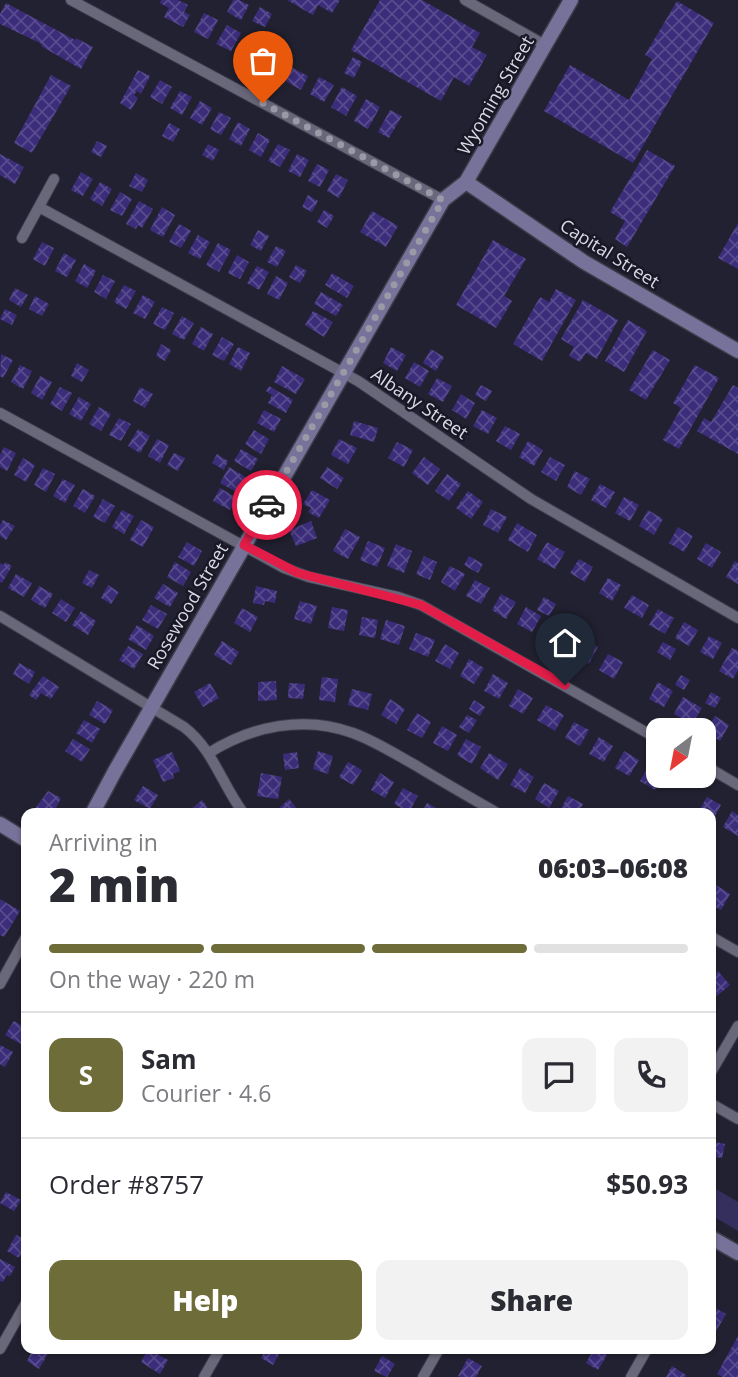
<!DOCTYPE html>
<html lang="en">
<head>
<meta charset="utf-8">
<style>
	body { margin:0; font-family:"Open Sans",sans-serif; background:#f2f2f3; color:#2b2b33; height:100vh; display:flex; flex-direction:column; font-size:26px; white-space:nowrap }
	* { box-sizing:border-box; margin:0 }
	p { font-size:23px; color:#7c7c81 }
	.icon { flex:none; width:38px; height:38px; fill:none; stroke:currentColor; stroke-width:2; stroke-linecap:round; stroke-linejoin:round }
	.map { position:relative; flex:1; overflow:hidden }
	.details { position:absolute; left:21px; top:808px; width:695px; height:546px; display:flex; flex-direction:column; background:#fff; border-radius:14px; box-shadow:0 2px 5px #0004 }
	.details>* { flex:none }
	.needle { width:46px; rotate:212deg }
	.tools { position:absolute; left:646px; top:718px; display:grid; gap:14px }
	.tools a { display:grid; place-items:center; width:70px; height:70px; border-radius:14px; background:#fff; box-shadow:0 2px 5px #0004; font-size:35px }
	.pin { position:absolute; display:grid; place-items:center; width:60px; height:60px; color:#fff; margin:-72px -30px; border-radius:50% 50% 50% 0; rotate:-45deg; box-shadow:0 0 7px #0007 }
	.pin .icon { rotate:45deg }
	.courier { position:absolute; display:grid; place-items:center; width:70px; height:70px; margin:-35px; border:5px solid #e11d48; border-radius:50%; background:#fff; color:#222; box-shadow:0 2px 9px #0007 }
	.summary em { font-style:normal; font-weight:800 }
	.summary div { display:flex; flex-direction:column-reverse }
	.summary { display:flex; align-items:center; justify-content:space-between; height:119px; padding:0 28px }
	h1 { font-size:46px; font-weight:800; line-height:52px }
	.bar { display:grid; grid-template-columns:repeat(4,1fr); gap:10px 7px; align-content:center; height:84px; padding:0 28px }
	.bar i { height:9px; border-radius:5px; background:#e1e1e2 }
	.bar .active { background:#6e6d39 }
	.bar p { grid-column:span 4 }
	.line { display:flex; align-items:center; gap:18px; padding:0 28px; border-top:2px solid #e1e1e2 }
	.line div { flex:1 }
	.round { display:grid; place-items:center; flex:none; width:74px; height:74px; border-radius:14px; background:#f2f2f3 }
	.cta { display:flex; gap:14px; margin-top:auto; padding:14px 28px }
	.cta a { flex:1; height:80px; border-radius:14px; background:#6e6d39; color:#fff; font-size:28px; font-weight:800; line-height:80px; text-align:center }
	.cta a+a { background:#f2f2f3; color:#2b2b33 }
	.map>svg:first-child { display:block }
</style>
</head>
<body>
<div class="map">
<svg width="738" height="1377" viewBox="0 0 738 1377">
	<defs>
		<pattern id="building-cross-hatch" width="8" height="8" patternUnits="userSpaceOnUse" patternTransform="scale(1.75)"><rect width="8" height="8" fill="#3c2d7b"/><path d="M0 0l8 8M0 8l8-8" fill="none" stroke="#584b8e"/></pattern>
	</defs>
	<rect width="100%" height="100%" fill="#222131"/>
	<!-- park -->
	<path fill="#352f5e" d="M711,1186L738,1202V1231L711,1215Z"/>
	<!-- building -->
	<path fill="url(#building-cross-hatch)" d="M161,0H178L188,5L184,12L190,15L183,27L164,17L169,8L160,3Z
		M233,0H239L249,5L241,20L227,12Z
		M287,0H340L332,13L318,5L313,15Z
		M380,0H422L480,33L472,47L487,55L469,86L454,77L441,101L351,50Z
		M677,1L714,23L633,163L544,111L570,65L629,100L652,59L645,55Z
		M6,3L75,40L76,38L93,47L81,69L41,46L42,44L0,24V14Z
		M260,7L272,14L265,27L252,21Z
		M204,13L218,20L208,39L194,32Z
		M227,25L241,33L231,51L216,44Z
		M250,42L263,48L253,66L241,59Z
		M353,57L362,62L354,78L344,73Z
		M287,65L308,76L301,90L280,78Z
		M138,70L150,76L141,94L137,91L134,95L138,98L131,110L120,103Z
		M51,75L71,86L32,153L14,143Z
		M319,77L334,85L324,102L310,94Z
		M160,80L172,87L162,104L150,97Z
		M342,87L357,96L346,116L331,107Z
		M180,91L192,97L182,115L170,108Z
		M366,99L380,107L368,129L354,121Z
		M200,101L212,108L202,125L190,118Z
		M390,110L402,116L389,138L378,132Z
		M219,112L231,118L221,135L210,129Z
		M238,122L250,129L241,146L229,139Z
		M169,123L180,129L173,142L162,136Z
		M258,133L270,140L261,157L249,150Z
		M97,141L107,146L101,157L91,152Z
		M208,144L219,150L213,161L202,155Z
		M278,144L290,150L280,167L268,161Z
		M647,150L675,166L627,247L615,239L625,221L610,212Z
		M0,154L24,167L15,184L0,175Z
		M297,154L309,160L300,177L288,171Z
		M317,164L329,170L320,187L308,181Z
		M81,172L93,179L83,196L71,190Z
		M136,173L148,180L142,192L129,186Z
		M336,174L348,180L339,198L327,191Z
		M100,182L112,189L102,206L90,199Z
		M120,192L132,199L122,216L110,210Z
		M308,195L318,201L312,212L302,207Z
		M139,201L153,209L142,228L138,225L136,229L126,224Z
		M162,207L175,215L163,237L150,230Z
		M324,210L334,216L327,228L317,222Z
		M372,211L398,226L386,247L360,232Z
		M738,223V269L718,258Z
		M179,224L191,231L181,248L169,242Z
		M258,230L269,236L261,251L250,245Z
		M198,235L210,242L200,259L188,253Z
		M493,240L526,259L504,296L512,301L496,328L456,305Z
		M42,242L54,248L45,266L33,259Z
		M218,243L231,250L219,272L206,265Z
		M276,246L286,251L277,267L267,262Z
		M64,253L76,260L67,277L55,271Z
		M237,255L249,262L240,279L228,273Z
		M84,264L96,271L87,288L75,281Z
		M296,265L307,271L300,283L289,277Z
		M257,266L269,272L259,290L247,283Z
		M332,273L354,286L347,298L325,285Z
		M103,275L115,281L106,299L94,292Z
		M276,276L288,283L279,300L267,294Z
		M124,285L136,291L126,309L114,302Z
		M15,288L28,295L21,307L9,300Z
		M556,289L576,300L542,361L513,344L540,297L549,302Z
		M321,292L343,305L336,316L314,304Z
		M143,295L155,302L145,319L133,313Z
		M35,296L49,304L42,316L29,309Z
		M583,300L618,320L597,359L586,353L580,362L569,356L574,347L561,339Z
		M162,307L174,313L165,330L153,324Z
		M5,309L17,315L12,325L0,319Z
		M313,311L333,322L324,337L305,325Z
		M182,316L194,323L184,340L172,334Z
		M628,320L647,331L624,372L605,361Z
		M201,327L213,334L204,351L192,344Z
		M222,337L234,344L224,361L212,355Z
		M161,344L171,350L165,361L156,356Z
		M238,347L250,353L241,371L229,364Z
		M391,347L406,355L397,371L383,363Z
		M431,349L444,357L436,371L423,363Z
		M653,350L670,360L646,400L629,390Z
		M1,354L13,360L3,378L0,376Z
		M414,362L429,371L420,387L405,378Z
		M77,363L89,370L82,382L71,376Z
		M20,365L32,371L23,389L11,382Z
		M695,365L719,378L679,449L663,440L681,408L673,403Z
		M282,366L305,379L296,394L274,382Z
		M40,376L52,382L42,400L31,393Z
		M437,378L452,386L443,402L428,394Z
		M481,385L492,391L486,401L475,395Z
		M733,385L738,388V454L697,431L704,418L711,422Z
		M269,386L293,400L286,413L268,403L272,395L266,391Z
		M60,387L72,393L62,411L50,404Z
		M140,387L153,394L145,408L133,401Z
		M461,394L475,403L466,419L452,410Z
		M79,397L91,404L81,421L69,414Z
		M99,407L111,414L101,431L89,424Z
		M264,410L281,419L274,432L257,423Z
		M482,410L497,418L488,434L473,426Z
		M119,418L131,424L121,441L109,435Z
		M354,421L378,428L374,442L350,435Z
		M505,426L520,434L511,450L496,441Z
		M138,429L150,436L140,453L128,446Z
		M254,430L269,439L261,454L245,444Z
		M157,439L169,445L160,463L148,456Z
		M339,439L357,448L348,464L331,455Z
		M528,441L543,450L534,466L519,457Z
		M397,442L413,450L404,467L388,458Z
		M4,447L16,453L7,471L0,467V455Z
		M241,449L258,459L251,471L234,461Z
		M174,453L185,458L178,471L167,465Z
		M217,454L228,461L224,470L212,463Z
		M424,457L440,469L428,485L412,473Z
		M550,457L565,465L556,481L541,472Z
		M23,458L35,465L26,482L14,475Z
		M229,467L249,479L240,494L220,483Z
		M327,467L344,478L337,489L320,478Z
		M43,468L55,474L46,492L34,485Z
		M575,471L590,479L581,495L567,487Z
		M447,474L461,484L449,501L435,491Z
		M63,479L75,485L65,503L53,496Z
		M600,484L615,492L606,508L591,500Z
		M220,488L237,498L230,510L213,501Z
		M83,489L95,496L85,513L73,506Z
		M312,490L330,500L319,518L308,512L311,508L303,504Z
		M468,491L483,502L471,519L456,508Z
		M624,497L639,505L630,521L615,513Z
		M103,499L115,506L105,523L93,517Z
		M491,509L507,517L498,533L483,525Z
		M122,510L134,516L124,534L112,527Z
		M648,510L663,519L654,535L639,526Z
		M3,520L15,526L6,540L0,536V525Z
		M141,520L154,527L143,547L130,540Z
		M311,521L317,538L296,546L289,530Z
		M517,523L537,535L528,552L508,540Z
		M678,527L693,536L684,552L669,543Z
		M345,529L360,537L348,559L333,551Z
		M368,541L385,548L377,567L360,560Z
		M187,542L202,551L194,566L178,557Z
		M547,542L565,552L555,569L537,559Z
		M706,543L721,552L712,568L697,559Z
		M396,544L412,551L404,573L387,566Z
		M424,556L437,562L430,580L416,574Z
		M469,556L483,564L478,573L464,565Z
		M579,559L593,567L585,582L570,573Z
		M735,561L738,563V584L726,577Z
		M5,562L12,566L2,583L0,582V563L4,565Z
		M175,562L191,572L183,586L167,577Z
		M450,566L465,574L455,591L441,582Z
		M89,570L99,575L92,588L82,583Z
		M16,574L32,583L24,597L8,588Z
		M608,578L621,585L612,601L599,593Z
		M475,580L490,588L481,604L466,596Z
		M163,584L178,593L170,607L154,598Z
		M108,585L119,592L111,604L101,598Z
		M39,586L53,594L45,608L31,600Z
		M256,586L277,591L275,603L265,601L264,605L253,603Z
		M501,594L516,602L506,619L492,610Z
		M632,595L649,605L642,618L624,608Z
		M544,597L556,604L549,616L537,610Z
		M61,599L75,608L66,622L52,613Z
		M300,601L317,606L311,624L294,619Z
		M151,605L167,614L158,629L142,620Z
		M332,607L348,610L344,631L328,628Z
		M526,607L541,616L532,632L517,624Z
		M242,608L258,617L250,632L234,623Z
		M658,609L674,618L665,634L649,625Z
		M81,611L96,621L88,635L72,625Z
		M362,617L378,620L375,638L359,635Z
		M386,620L405,626L399,645L380,639Z
		M684,622L698,630L689,646L675,638Z
		M551,623L569,633L560,649L542,638Z
		M137,625L154,636L146,650L128,639Z
		M416,633L435,640L428,657L409,649Z
		M709,636L722,643L713,659L700,652Z
		M583,639L598,647L589,664L574,655Z
		M222,641L239,652L231,665L214,655Z
		M663,642L676,649L670,660L657,652Z
		M445,644L459,653L450,669L435,661Z
		M128,646L143,654L134,669L119,660Z
		M732,648L738,651V670L733,679L719,671Z
		M608,654L623,662L614,679L599,670Z
		M469,659L484,668L474,684L460,676Z
		M19,663L35,672L29,684L13,674Z
		M493,674L508,683L499,699L484,691Z
		M681,675L690,680L684,690L675,685Z
		M43,676L59,687L51,699L41,693L36,700L29,695Z
		M322,677L338,679L335,702L319,700Z
		M276,681L277,700L258,701V682Z
		M658,682L673,691L664,707L649,699Z
		M210,683L219,698L203,707L194,692Z
		M289,683L305,684L303,699L288,698Z
		M352,689L372,694L368,710L348,705Z
		M518,689L533,698L523,714L509,706Z
		M711,692L721,698L715,708L705,703Z
		M683,697L702,708L692,724L674,714Z
		M390,699L405,709L396,724L381,715Z
		M474,700L485,707L480,716L469,709Z
		M97,701L113,710L105,724L89,715Z
		M546,705L564,715L555,731L537,720Z
		M417,713L431,722L422,738L407,730Z
		M467,715L477,720L469,733L459,727Z
		M715,716L729,725L720,741L705,732Z
		M84,720L100,729L92,743L76,733Z
		M574,722L589,730L580,746L565,738Z
		M442,726L457,735L448,751L433,743Z
		M599,737L613,746L604,762L589,754Z
		M73,739L90,749L82,762L65,751Z
		M466,739L481,747L472,764L457,755Z
		M318,751L333,756L328,774L313,769Z
		M624,751L639,760L629,776L615,768Z
		M172,752L180,771L173,774L174,778L163,782L153,760Z
		M297,752L299,768L285,770L283,754Z
		M489,753L508,764L498,780L480,768Z
		M348,762L362,770L353,785L339,777Z
		M649,765L658,770V775H663L655,790L640,781Z
		M520,768L534,777L525,793L510,785Z
		M261,773L282,777L278,799L257,796Z
		M380,773L394,782L385,798L371,790Z
		M544,783L559,791L549,808L535,799Z
		M143,786L158,795L150,809L134,800Z
		M403,788L418,796L409,812L394,804Z
		M48,791L61,798L53,814H38L34,810Z
		M568,796L583,804L578,814L559,812Z
		M707,797L721,805L710,825V814H697Z
		M289,799L300,812L298,814H279L276,811Z
		M202,800L212,814H185Z
		M427,803L442,811L440,814H421Z
		M732,811L738,815V836L723,827Z
		M716,885L730,894L721,910L710,904V895Z
		M0,899L20,911L4,937L0,935Z
		M718,971L730,985L717,996L710,989V978Z
		M14,1021L26,1028V1047L5,1035Z
		M0,1045L13,1052L5,1067L0,1064Z
		M710,1141L725,1144L722,1158L710,1156Z
		M6,1192L21,1200L14,1211L0,1203Z
		M16,1235L26,1240V1245L19,1258L7,1251Z
		M0,1259L15,1267L10,1276L7,1275L3,1282L0,1281Z
		M710,1305L726,1314L710,1342Z
		M738,1336V1377H723L717,1374Z
		M33,1349H43L49,1352L39,1369L27,1361Z
		M148,1349L168,1360L160,1374L141,1362Z
		M266,1349H282L273,1365L261,1358Z
		M594,1349L607,1355L598,1370L586,1363Z
		M382,1356L395,1364L387,1377L374,1371Z
		M468,1358L482,1366L476,1377H460L458,1376Z
		M672,1366L686,1375L685,1377H666Z"/>
	<g fill="none" stroke-linecap="round" stroke-linejoin="round">
		<!-- street casing -->
		<g stroke="#3d3c49" stroke-width="12">
			<path id="street" d="M71,0L443,200
				M465,0L545,45
				M39,207L358,381L531,499L738,618
				M22,238L54,179
				M0,413L284,568L309,577L398,597L421,605L658,739
				M0,616L184,727C213,749 222,785 244,814
				M209,753C252,726 304,715 353,733C375,741 395,754 415,765C443,782 471,798 499,814
				M704,765L738,785
				M710,936L738,952
				M0,984L26,937
				M710,1074L738,1026
				M710,1103L738,1119
				M0,1349L26,1303
				M204,1377L220,1349
				M423,1377L439,1349
				M631,1377L647,1349"/>
		</g>
		<!-- secondary casing -->
		<g stroke="#3d3c49" stroke-width="17">
			<path id="secondary" d="M466,182L584,262L738,351
				M92,814L115,771L443,200L466,182L571,0
				M0,824L26,840
				M710,1237L738,1253"/>
		</g>
		<!-- street -->
		<use href="#street" stroke="#69687b" stroke-width="10"/>
		<!-- secondary -->
		<use href="#secondary" stroke="#76729a" stroke-width="14"/>
	</g>
	<g fill="none" stroke-linecap="round" stroke-linejoin="round">
		<!-- done -->
		<path stroke="#9a99a6" stroke-width="7" stroke-dasharray="0 12.6" d="M263,103L443,200L267,505"/>
		<!-- route -->
		<path stroke="#e11d48" stroke-width="9" d="M267,505L244,545L298,573L421,605L565,685"/>
	</g>
	<g text-anchor="middle" dominant-baseline="central" stroke-width="5" stroke-linejoin="round" paint-order="stroke">
		<!-- street labels -->
		<g font-size="18" fill="#dadae5" stroke="#191827">
			<text transform="translate(495 95) rotate(-60)">Wyoming Street</text>
			<text transform="translate(610 253) rotate(32)">Capital Street</text>
			<text transform="translate(420 403) rotate(34)">Albany Street</text>
			<text transform="translate(187 606) rotate(-60)">Rosewood Street</text>
		</g>
	</g>
</svg>
<div class="tools">
<a><svg class="needle" viewBox="-14 -14 28 28"><path d="M0-13l5 13h-10z" fill="#e53935"/><path d="M0 13l5-13h-10z" fill="#7c7c81"/></svg></a>
</div>
<div class="pin" style="left:263px;top:103px;background:#ea580c"><svg class="icon" aria-label="bag" viewBox="0 0 24 24"><path d="M5 8h14l-1 12H6zM9 8a3 3 0 0 1 6 0"/></svg></div>
<div class="pin" style="left:565px;top:685px;background:#1f2937"><svg class="icon" aria-label="home" viewBox="0 0 24 24"><path d="M3 11l9-7 9 7M6 9v11h12V9"/></svg></div>
<div class="courier" style="left:267px;top:505px"><svg class="icon" aria-label="car" viewBox="0 0 24 24"><path d="M5 17H2v-5l4-1 3-4h7l3 4 3 1v5h-3M9 17h6M6 11h13"/><circle cx="7" cy="17" r="2"/><circle cx="17" cy="17" r="2"/></svg></div>
<section class="details">
<div class="summary"><div><h1>2 min</h1><p>Arriving in</p></div><em>06:03–06:08</em></div>
<div class="bar"><i class="active"></i><i class="active"></i><i class="active"></i><i></i><p>On the way · 220 m</p></div>
<div class="line" style="height:126px"><b class="round" style="background:#6e6d39;color:#fff">S</b><div><b>Sam</b><p>Courier · 4.6</p></div><a class="round"><svg class="icon" aria-label="chat" viewBox="0 0 24 24"><path d="M4 5h16v11H9l-5 4z"/></svg></a><a class="round"><svg class="icon" aria-label="phone" viewBox="0 0 24 24"><path d="M5 4h4l2 5-3 2q2 4 5 5l2-3 5 2v4C11 20 4 13 5 4z"/></svg></a></div>
<div class="line" style="height:91px"><div>Order #8757</div><b>$50.93</b></div>
<div class="cta"><a>Help</a><a>Share</a></div>
</section>
</div>
</body>
</html>
